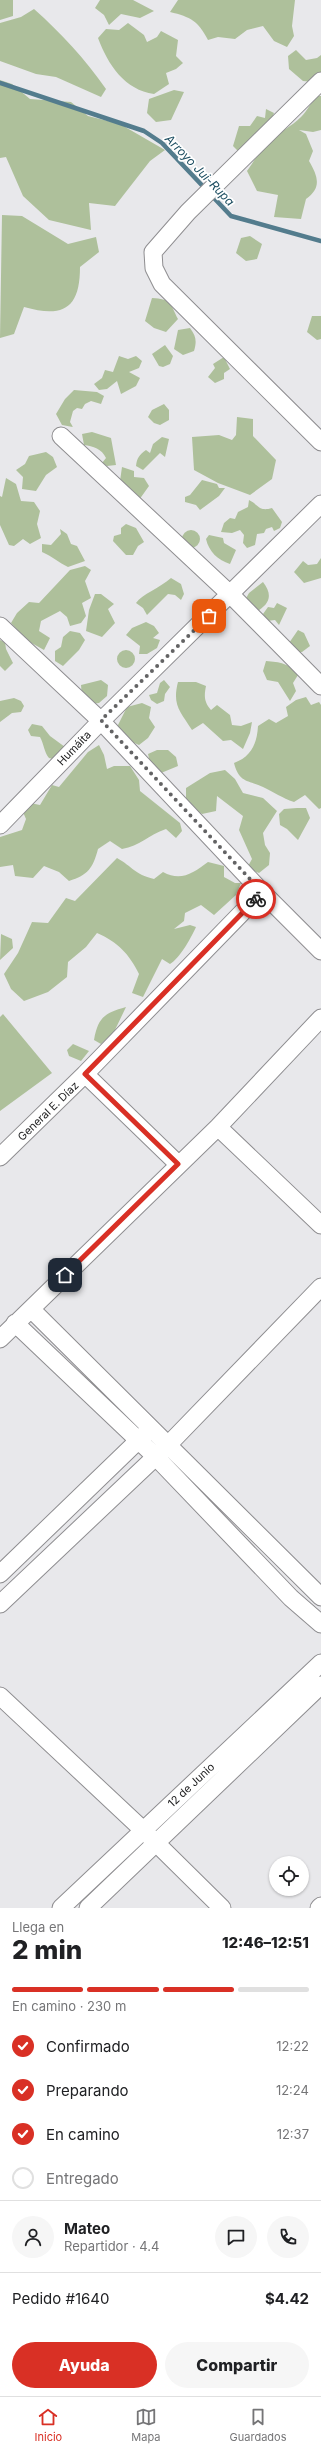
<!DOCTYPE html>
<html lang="es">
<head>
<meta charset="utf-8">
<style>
	body { margin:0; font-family:Inter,sans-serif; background:#f6f6f6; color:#202124; height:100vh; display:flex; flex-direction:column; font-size:15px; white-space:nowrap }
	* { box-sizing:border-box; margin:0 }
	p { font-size:13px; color:#757577 }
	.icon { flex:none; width:22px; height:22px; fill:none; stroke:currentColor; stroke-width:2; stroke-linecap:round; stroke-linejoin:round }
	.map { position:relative; height:1908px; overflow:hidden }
	.side { display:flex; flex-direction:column; background:#fff; flex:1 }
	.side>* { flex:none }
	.tools { position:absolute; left:269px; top:1856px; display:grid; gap:8px }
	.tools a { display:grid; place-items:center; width:40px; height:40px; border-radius:50%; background:#fff; box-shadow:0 1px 3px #0004; font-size:20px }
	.pin { position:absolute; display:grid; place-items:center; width:34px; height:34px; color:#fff; margin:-17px; border-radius:8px; box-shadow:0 2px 6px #0006 }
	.courier { position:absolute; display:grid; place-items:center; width:40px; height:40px; margin:-20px; border:3px solid #d93025; border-radius:50%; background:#fff; color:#222; box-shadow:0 1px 5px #0007 }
	.head em { font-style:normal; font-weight:800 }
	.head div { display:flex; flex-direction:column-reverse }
	.head { display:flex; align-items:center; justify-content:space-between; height:68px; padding:0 12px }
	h1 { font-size:26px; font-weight:800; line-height:30px }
	.bar { display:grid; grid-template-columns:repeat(4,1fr); gap:6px 4px; align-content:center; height:48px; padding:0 12px }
	.bar i { height:5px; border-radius:3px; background:#e0e0e0 }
	.bar .current { background:#d93025 }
	.bar p { grid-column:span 4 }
	.line { display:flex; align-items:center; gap:10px; padding:0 12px; border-top:1px solid #e0e0e0 }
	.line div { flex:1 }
	.round { display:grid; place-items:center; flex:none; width:42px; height:42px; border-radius:21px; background:#f6f6f6 }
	ol { padding:0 12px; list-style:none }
	li { display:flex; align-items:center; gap:12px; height:44px }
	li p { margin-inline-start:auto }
	li .icon { padding:4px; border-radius:50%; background:#d93025; color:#fff; stroke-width:4 }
	li:last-child { color:#757577 }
	li i { width:22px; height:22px; border:2px solid #e0e0e0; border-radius:50% }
	.button { display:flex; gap:8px; margin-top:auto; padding:8px 12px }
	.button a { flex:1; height:46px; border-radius:24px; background:#d93025; color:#fff; font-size:16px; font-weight:800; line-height:46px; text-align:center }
	.button a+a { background:#f6f6f6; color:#202124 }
	.tabs { display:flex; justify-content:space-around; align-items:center; height:56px; border-top:1px solid #e0e0e0; background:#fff; font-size:11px; color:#757577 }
	.tabs a { display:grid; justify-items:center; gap:2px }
	.tabs .current { color:#d93025 }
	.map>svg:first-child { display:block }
</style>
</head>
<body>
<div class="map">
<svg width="321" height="1908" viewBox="0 0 321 1908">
	<rect width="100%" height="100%" fill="#e8e8eb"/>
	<!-- green -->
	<path fill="#aec09b" d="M0,0H13V16L0,20Z
		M100,0H133L154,11L140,18L121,14L109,25L104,15L95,8Z
		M178,0H295L292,26L294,36L287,47L274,41L263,26L247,30L235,39L218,37L208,40C198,21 191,17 170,12Z
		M34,9C61,33 85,59 106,89L101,97L56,77L36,74L0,61V23L21,17Z
		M128,23L144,35L147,42L157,37L161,31L178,40L176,56L183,63L176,69L166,73L169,84L154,94C125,90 108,65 98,38L106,29L119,30Z
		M296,50L306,60L317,58L321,55V75L313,82L303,81L289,69L288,56Z
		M0,80L12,84L30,99L71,102L88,116L120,124L165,150L150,161L115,206L89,203L91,230L49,220L23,196L6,157L0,158Z
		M174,90L184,92L171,120L156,122L147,113L149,99Z
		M318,96H321V130L313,132L299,130L306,134L313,151L309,161C319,178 321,188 306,199L301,219L274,217L278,195L257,191L247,171C254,162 260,149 269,141C279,132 291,127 301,117C308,110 309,104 318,96Z
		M266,109L274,113L270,124L239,152L233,146L239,126H250L257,116L265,118Z
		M2,215L22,216L68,244L96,237L99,252L80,267C80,309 63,318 24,307L14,334L0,338Z
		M250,236L262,244L257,259L246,261L236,253L241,238Z
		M152,298C171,299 170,303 178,319L166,332L154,328L145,321Z
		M312,316H321V339L317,340L307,332Z
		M190,328C196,336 197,341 194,351L183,355L174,349L178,330Z
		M165,345L173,356L170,364L163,367L159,366L152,354Z
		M119,356L128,359L136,356L142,361L139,368L129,372L140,378L136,386L121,394L117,381L107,389L99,390L94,384L102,378L105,370L113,372Z
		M224,357L230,369L224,373V379L215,383L208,377L215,368L213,364Z
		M74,390L97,392L104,396L101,404L91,401L85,404L82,409L77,408L73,411L70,422L73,427L62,425L56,414L65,399Z
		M164,404L169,410V420L160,425L154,423L148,417L152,410Z
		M237,417L253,419V436L276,460L272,479L250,495L218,483L194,470L192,437L219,435L232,440L236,435Z
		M92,432L111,438L116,465L107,466L102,463L106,458C102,449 93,446 84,445L82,434Z
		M162,437L169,439L165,457L160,453L143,470L136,466C137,458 139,455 146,450L150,453L153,444Z
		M46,452L53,457L57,467L46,475L36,491L22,489L23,477L16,470L25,464L29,456Z
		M122,467L134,471V477L144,478L149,486L139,500L135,493L120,481Z
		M6,478L16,484L21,501L34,502L40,511L37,524L41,538L30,544L23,539L14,546L9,545L0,525V496L2,497Z
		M202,480L217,484L219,488H225L219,496L200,510L196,505L185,502V497L190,495Z
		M249,500C259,505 259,512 272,508L282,522L280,528L274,531L272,527L266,529L264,533L257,534L255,545L247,548L243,543L244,535L240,530L232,533L221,532L224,523L230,518L235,519L238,512L248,507Z
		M126,524L136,528L144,542L138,546L133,555H126L113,541L114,536L121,534V528Z
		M60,529L67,534L71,544L77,546L85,561L68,567C59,563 52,556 42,552V544L51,545L61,534Z
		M182 539a9 9 0 1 1 18 0a9 9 0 1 1-18 0Z
		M209,535L223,538L224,543L236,550L230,564C218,560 209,552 206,539Z
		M321,558V578L304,583L294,572L303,561L308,565L317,564Z
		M85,566L91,570L85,581L91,598L82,603L86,616L81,623L70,626L67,617L60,611L41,621L39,631L50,638L44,650L28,641L11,623L17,613L29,602L39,603L70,570Z
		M171,578L181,584L184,594L181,600L175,595L168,594L147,615L143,608L136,603C142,594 160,588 171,578Z
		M263,582C273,595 270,604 256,612L245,600L249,593Z
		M95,594H101L114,604L108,609L115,623L102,637L86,631L89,610Z
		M277,603L287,608L279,625L275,620L267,621L263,614L268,607L274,608Z
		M146,622L154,626L159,633L153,638L160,640L157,648L147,654H139L140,646L126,635L132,628Z
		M298,630L304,633L310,646L302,652H295L289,643Z
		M70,631L80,633L85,640L79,650L63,666L55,661V651L61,647L63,637Z
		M0,640L5,642L6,649L13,663L5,671L0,666Z
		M117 659a9 9 0 1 1 18 0a9 9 0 1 1-18 0Z
		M266,661C280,662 289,663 298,675L293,683L296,691L290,701L278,682L267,680L263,671Z
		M101,680L108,685L107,696L99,703L91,704L82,697L81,685Z
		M164,680L170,687L165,694L164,701L157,704L151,700L149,695L157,693L160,683Z
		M178,682H196L206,686C204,696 204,702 211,710L217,705L230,715L232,725L241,726L252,722L250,733L243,749L231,740L223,741L203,723L192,730C180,711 172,705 178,682Z
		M306,697L311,705L319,702L321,705V808L319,809L305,795L294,802C282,798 274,792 263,787C248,780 239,783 234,763C251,757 257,744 258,726L269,719L276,723L288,716L286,707L296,700Z
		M14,698L21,701L24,706L21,712L12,713L0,722V701Z
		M142,703L151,707L149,718L155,727L148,738L139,745L123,738L117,727L127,707Z
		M32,724L42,726L50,736L65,747L57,760L49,758C44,752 44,744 40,737L31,736L28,730Z
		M99,745L104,755L107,769L114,766H130L139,780L140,791L180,823L182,831L176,838L166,829C148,835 140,846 122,849L110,841L98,849C93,868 88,875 69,881L59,872L44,866L33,878L15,876L13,865L0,867V837L22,830L26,819L23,812L30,803L40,805L52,785L59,787L88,752Z
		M157,750H168L176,757L178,766L161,773L151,767L148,754Z
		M225,770L235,779L243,793L263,798L277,811L263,833L265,845L270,853L269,865L259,873L247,868L252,859L239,830L243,816L217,796L216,811L202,814L186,803V788L210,773Z
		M297,808H306L310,818L298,840L287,829L280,825L279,814L284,809Z
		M117,858C133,867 134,874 154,879L163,872C181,882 193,873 208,862L224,866V877L235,883H241L236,895L214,915L201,905L185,913L184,921L174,929L190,925L196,927C191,938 180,958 170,964L162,959L143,997L132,993L139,974C129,954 118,942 97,933L86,947L68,962L67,977L48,992L24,1001L11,989L4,974L18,953L32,922L48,923L66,898L75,901Z
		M1,934L12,939L13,948L0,960Z
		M126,1007L114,1032L101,1044L94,1040C98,1017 105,1013 126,1007Z
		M3,1014L52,1073L0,1111V1017Z
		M73,1044L89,1051L81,1061L69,1056L67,1050Z"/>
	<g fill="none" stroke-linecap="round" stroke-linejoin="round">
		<!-- stream -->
		<path stroke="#537c8d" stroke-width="4.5" d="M0,83L144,131L162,143L231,216L321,241"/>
		<!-- minor casing -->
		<g stroke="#8e8d90" stroke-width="19">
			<path id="minor" d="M321,81L188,212L153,252L154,268L162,284L321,442
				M61,436L231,595L321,686
				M0,626L101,721L262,892L321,951
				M0,825L101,721L321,504
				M85,1074L178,1164
				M218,1127L321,1225
				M0,1157L85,1074L262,892
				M31,1309L321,1597
				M15,1323L155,1456L291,1598L321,1624
				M0,1339L218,1127L321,1018
				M0,1574L146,1433
				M0,1604L168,1445L321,1287
				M0,1696L143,1830L222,1908
				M61,1908L321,1663
				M88,1908L321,1685
				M319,1908L321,1906"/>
		</g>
		<!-- minor -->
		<use href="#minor" stroke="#fff" stroke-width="17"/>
	</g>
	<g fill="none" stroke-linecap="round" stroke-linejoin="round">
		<!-- done -->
		<path stroke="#636364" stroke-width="4" stroke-dasharray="0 7.2" d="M209,616L101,720L262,892L256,899"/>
		<!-- route -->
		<path stroke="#d93025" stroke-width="5" d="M65,1275L178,1164L85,1074L256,899"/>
	</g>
	<g text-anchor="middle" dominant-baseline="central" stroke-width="3.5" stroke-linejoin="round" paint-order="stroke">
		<!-- street labels -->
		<g font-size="11" fill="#1b1b1c" stroke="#fff">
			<text transform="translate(74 748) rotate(-46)">Humáita</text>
			<text transform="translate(48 1111) rotate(-44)">General E. Díaz</text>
			<text transform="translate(191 1785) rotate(-43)">12 de Junio</text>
		</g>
		<!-- water labels -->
		<g font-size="12" font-style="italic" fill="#1e4f62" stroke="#fff">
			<text transform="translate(200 170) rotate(46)">Arroyo Jui-Rupa</text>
		</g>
	</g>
</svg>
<div class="tools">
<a><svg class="icon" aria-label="locate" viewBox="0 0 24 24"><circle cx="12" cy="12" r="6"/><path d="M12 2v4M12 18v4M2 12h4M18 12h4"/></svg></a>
</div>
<div class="pin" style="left:209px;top:616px;background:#ea580c"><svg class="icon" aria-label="bag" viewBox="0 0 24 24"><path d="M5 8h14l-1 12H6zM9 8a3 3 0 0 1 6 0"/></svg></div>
<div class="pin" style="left:65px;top:1275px;background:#1f2937"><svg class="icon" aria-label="home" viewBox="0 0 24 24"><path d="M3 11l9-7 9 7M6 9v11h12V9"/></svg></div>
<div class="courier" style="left:256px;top:899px"><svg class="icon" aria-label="bike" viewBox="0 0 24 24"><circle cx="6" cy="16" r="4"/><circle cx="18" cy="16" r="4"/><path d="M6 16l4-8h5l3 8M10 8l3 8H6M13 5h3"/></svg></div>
</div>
<section class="side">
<div class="head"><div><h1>2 min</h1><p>Llega en</p></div><em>12:46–12:51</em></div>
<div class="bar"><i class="current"></i><i class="current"></i><i class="current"></i><i></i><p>En camino · 230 m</p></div>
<ol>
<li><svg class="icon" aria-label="check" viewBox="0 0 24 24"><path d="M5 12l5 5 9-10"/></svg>Confirmado<p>12:22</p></li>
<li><svg class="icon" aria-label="check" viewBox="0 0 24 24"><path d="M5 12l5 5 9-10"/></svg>Preparando<p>12:24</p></li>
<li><svg class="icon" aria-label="check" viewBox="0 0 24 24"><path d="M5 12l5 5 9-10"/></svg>En camino<p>12:37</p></li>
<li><i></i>Entregado</li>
</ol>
<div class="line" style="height:72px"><a class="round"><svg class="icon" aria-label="person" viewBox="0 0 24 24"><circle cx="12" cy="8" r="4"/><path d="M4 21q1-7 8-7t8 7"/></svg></a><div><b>Mateo</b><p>Repartidor · 4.4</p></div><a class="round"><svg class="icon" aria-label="chat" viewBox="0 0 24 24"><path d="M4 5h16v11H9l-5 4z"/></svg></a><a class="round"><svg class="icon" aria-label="phone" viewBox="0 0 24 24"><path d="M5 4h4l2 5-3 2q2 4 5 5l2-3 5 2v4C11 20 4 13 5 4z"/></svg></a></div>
<div class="line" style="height:52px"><div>Pedido #1640</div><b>$4.42</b></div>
<div class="button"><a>Ayuda</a><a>Compartir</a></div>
</section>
<nav class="tabs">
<a class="current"><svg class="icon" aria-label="home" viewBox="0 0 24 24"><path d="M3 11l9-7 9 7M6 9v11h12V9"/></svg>Inicio</a>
<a><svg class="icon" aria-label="map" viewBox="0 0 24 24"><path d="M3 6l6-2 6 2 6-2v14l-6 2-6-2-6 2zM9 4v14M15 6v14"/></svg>Mapa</a>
<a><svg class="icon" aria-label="saved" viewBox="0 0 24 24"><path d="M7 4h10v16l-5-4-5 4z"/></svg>Guardados</a>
</nav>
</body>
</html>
